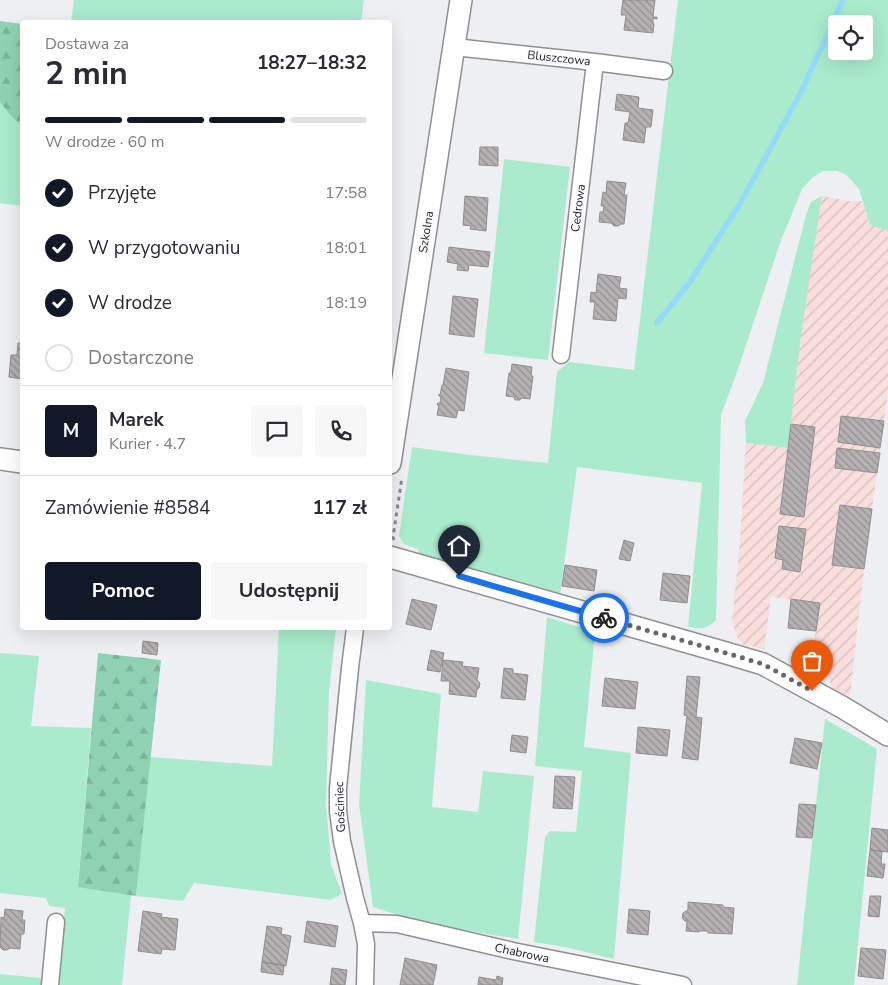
<!DOCTYPE html>
<html lang="pl">
<head>
<meta charset="utf-8">
<style>
	body { margin:0; font-family:"Nunito Sans",sans-serif; background:#f7f7f7; color:#2b2b33; height:100vh; display:flex; flex-direction:column; font-size:19px; white-space:nowrap }
	* { box-sizing:border-box; margin:0 }
	p { font-size:16px; color:#7c7c81 }
	.icon { flex:none; width:28px; height:28px; fill:none; stroke:currentColor; stroke-width:2; stroke-linecap:round; stroke-linejoin:round }
	.map { position:relative; flex:1; overflow:hidden }
	.details { position:absolute; left:20px; top:20px; width:372px; height:610px; display:flex; flex-direction:column; background:#fff; border-radius:5px; box-shadow:0 5px 20px #0002 }
	.details>* { flex:none }
	.fabs { position:absolute; left:828px; top:15px; display:grid; gap:10px }
	.fabs a { display:grid; place-items:center; width:45px; height:45px; border-radius:5px; background:#fff; box-shadow:0 5px 20px #0002; font-size:25px }
	.pin { position:absolute; display:grid; place-items:center; width:42px; height:42px; color:#fff; margin:-51px -21px; border-radius:50% 50% 50% 0; rotate:-45deg; box-shadow:0 0 5px #0007 }
	.pin .icon { rotate:45deg }
	.courier { position:absolute; display:grid; place-items:center; width:50px; height:50px; margin:-25px; border:4px solid #1a73e8; border-radius:50%; background:#fff; color:#222; box-shadow:0 1px 6px #0007 }
	.summary em { font-style:normal; font-weight:700 }
	.summary div { display:flex; flex-direction:column-reverse }
	.summary { display:flex; align-items:center; justify-content:space-between; height:85px; padding:0 25px }
	h1 { font-size:32px; font-weight:700; line-height:38px }
	.bar { display:grid; grid-template-columns:repeat(4,1fr); gap:8px 5px; align-content:center; height:60px; padding:0 25px }
	.bar i { height:6px; border-radius:4px; background:#e1e1e2 }
	.bar .active { background:#111827 }
	.bar p { grid-column:span 4 }
	.line { display:flex; align-items:center; gap:12px; padding:0 25px; border-top:1px solid #e1e1e2 }
	.line div { flex:1 }
	.round { display:grid; place-items:center; flex:none; width:52px; height:52px; border-radius:5px; background:#f7f7f7 }
	ol { padding:0 25px; list-style:none }
	li { display:flex; align-items:center; gap:15px; height:55px }
	li p { margin-inline-start:auto }
	li .icon { padding:5px; border-radius:50%; background:#111827; color:#fff; stroke-width:4 }
	li:last-child { color:#7c7c81 }
	li i { width:28px; height:28px; border:2px solid #e1e1e2; border-radius:50% }
	.cta { display:flex; gap:10px; margin-top:auto; padding:10px 25px }
	.cta a { flex:1; height:58px; border-radius:5px; background:#111827; color:#fff; font-size:20px; font-weight:700; line-height:58px; text-align:center }
	.cta a+a { background:#f7f7f7; color:#2b2b33 }
	.map>svg:first-child { display:block }
</style>
</head>
<body>
<div class="map">
<svg width="888" height="985" viewBox="0 0 888 985">
	<defs>
		<pattern id="industrial-furrows" width="10" height="10" patternUnits="userSpaceOnUse" patternTransform="scale(1.25)"><rect width="10" height="10" fill="#f9dedc"/><path d="M-1 1l2-2M0 10L10 0M9 11l2-2" fill="none" stroke="#d5bebc"/></pattern>
		<pattern id="forest-firs" width="22" height="20" patternUnits="userSpaceOnUse" patternTransform="scale(1.25)"><rect width="22" height="20" fill="#8ed2b3"/><path d="M5 1l3.5 6h-7zM16 11l3.5 6h-7z" fill="#7ab49a"/></pattern>
		<pattern id="building-back-hatch" width="6" height="6" patternUnits="userSpaceOnUse" patternTransform="scale(1.25)"><rect width="6" height="6" fill="#b5b1b3"/><path d="M-1 5l2 2M0 0l6 6M5-1l2 2" fill="none" stroke="#939091"/></pattern>
	</defs>
	<rect width="100%" height="100%" fill="#eeeff3"/>
	<!-- industrial -->
	<path fill="url(#industrial-furrows)" d="M822,196L849,201H862L870,225L888,231V391L864,569L850,696L832,688L828,675L811,667L819,603L771,597L764,649L744,645L738,639L735,632L732,621L740,541L746,443L788,448L801,336Z"/>
	<!-- grass -->
	<path fill="#a9ebcc" fill-rule="evenodd" d="M74,0H364L361,22H71Z
		M678,0H888V231L870,225L859,189L853,182L845,174L837,171H824L813,177L802,189L780,243L736,375L721,415L716,620C706,630 701,629 688,627L702,483L577,467L560,595L420,554L418,549L404,544L399,536L412,447L470,455L548,463L557,372L569,362L634,370ZM836,24H864V51H836Z
		M0,102L10,115L22,126V206L0,203Z
		M504,159L570,167L548,360L484,353Z
		M822,196L801,336L788,448L746,443L745,421L763,383L806,215L811,202Z
		M547,617L595,632L584,747L631,753L614,959L565,947L534,942L545,837L550,831L576,832L582,771L535,766Z
		M279,628H336L329,691L326,804L331,864L342,894L330,900L194,883L183,901L136,896L150,757L272,766Z
		M0,653L39,656L31,726L91,728L78,886L131,895L122,985H57L65,908L49,906L46,898L0,893Z
		M366,680L441,694L432,807L478,812L483,771L534,776L518,939L422,923L373,907L359,804Z
		M825,719L877,749L854,985H797Z
		M0,974L41,978V985H0Z"/>
	<!-- forest -->
	<path fill="url(#forest-firs)" d="M0,21L22,24V126L10,115L0,102Z
		M98,653L161,660L136,896L78,887Z"/>
	<g fill="none" stroke-linecap="round" stroke-linejoin="round">
		<!-- stream -->
		<path stroke="#93dbf9" stroke-width="5.5" d="M657,323L690,282L741,202L801,92L843,0"/>
	</g>
	<!-- building -->
	<path fill="url(#building-back-hatch)" stroke="#918d8f" d="M623,0H655L653,17H657V19L653,18V23L654,24L653,33L624,30L626,15H621Z
		M617,94L639,97L638,108L653,110L651,127H646L644,143L623,140L625,123H628L630,112L615,110Z
		M480,147H498V166L479,165Z
		M607,181L626,183L624,195H627L624,224H621L618,226H614L611,223L599,222L600,212H603L604,206H601L603,192L606,193Z
		M465,196L488,198L486,231L470,229L471,226L463,225Z
		M449,247L490,252L488,267L469,265L468,271L457,270L458,264L447,262Z
		M598,274L621,277L619,288L627,289L626,299L618,298L616,321L593,319L595,302H590L591,292L596,293Z
		M453,296L478,299L474,337L449,334Z
		M18,343H22V379L9,377L11,355H17Z
		M512,364L532,367L531,376H533L530,399L521,398L520,400H515L514,397L506,396L509,373H511Z
		M446,368L469,372L464,411L458,410L456,418L437,415L439,405H437L438,403H440L441,397L439,396V394L440,395L442,385H443Z
		M841,416L884,421L880,448L838,442Z
		M791,424L815,427L804,517L780,514Z
		M837,448L880,453L877,473L835,468Z
		M840,505L872,509L864,569L832,565Z
		M779,526L806,529L800,572L782,569L783,560L775,558Z
		M624,540L634,543L630,561L619,559Z
		M565,565L597,570L594,591L562,586Z
		M663,573L690,576L687,603L660,600Z
		M412,599L437,605L431,630L406,624Z
		M791,599L820,603L816,631L788,628Z
		M143,641L158,643L157,655L142,653Z
		M431,650L444,653L440,672L427,670Z
		M443,660L463,662L462,666L479,668L477,680L480,683L479,688L477,689L476,697L449,694L450,681H441Z
		M504,668L513,669V673L528,675L525,700L501,698Z
		M687,676L700,677L696,717L702,718L698,760L682,758L687,716L684,715Z
		M605,678L638,682L635,709L602,706Z
		M638,727L670,730L667,756L636,753Z
		M512,735L528,737L526,753L510,751Z
		M795,738L822,743L817,769L790,763Z
		M555,776L575,777L572,809L553,808Z
		M799,804L816,805L812,838L796,837Z
		M872,828L888,830V852L870,850Z
		M870,850L882,851L881,864H885L883,878L867,876Z
		M870,896H881L879,917L868,916Z
		M688,902L723,905V907L734,908L732,934L708,933V931H699V932L686,931L687,921H685L682,918L683,913L688,910Z
		M5,909L23,911L22,920H25L24,934H21L20,949L10,948L7,950H3L0,947L1,917L4,918Z
		M629,909L650,911L648,935L627,933Z
		M143,911L162,914L161,917L178,919L175,950L162,949L161,954L138,951Z
		M307,921L338,926L335,947L304,942Z
		M267,926L282,928L281,934L291,936L286,966L262,962Z
		M861,948L886,950L883,979L858,976Z
		M405,958L437,965L433,985H400Z
		M262,962L284,965L283,975L261,972Z
		M332,968L347,970L345,985H330Z
		M497,976L503,978L502,985H478L479,977L496,980Z"/>
	<g fill="none" stroke-linecap="round" stroke-linejoin="round">
		<!-- minor casing -->
		<g stroke="#8f8f93" stroke-width="19">
			<path id="minor" d="M454,47L595,62L664,71
				M561,355L595,62
				M355,628L350,668L338,788V811L342,841L355,898L362,923L366,944L365,985
				M362,923L397,924L513,951L683,985
				M50,985L56,922"/>
		</g>
		<!-- tertiary casing -->
		<g stroke="#8f8f93" stroke-width="24">
			<path id="tertiary" d="M0,459L22,462
				M390,463L461,0
				M390,557L726,653L763,664L842,707L888,735"/>
		</g>
		<!-- path -->
		<path stroke="#8b8c8f" stroke-width="3" stroke-dasharray="4 4" stroke-linecap="butt" d="M394,540L393,537L402,477"/>
		<!-- minor -->
		<use href="#minor" stroke="#fff" stroke-width="16"/>
		<!-- tertiary -->
		<use href="#tertiary" stroke="#fff" stroke-width="21"/>
	</g>
	<g fill="none" stroke-linecap="round" stroke-linejoin="round">
		<!-- done -->
		<path stroke="#68686b" stroke-width="5" stroke-dasharray="0 9" d="M604,618L726,653L763,664L812,691"/>
		<!-- route -->
		<path stroke="#1a73e8" stroke-width="6" d="M459,576L604,618"/>
	</g>
	<g text-anchor="middle" dominant-baseline="central" stroke-width="4" stroke-linejoin="round" paint-order="stroke">
		<!-- street labels -->
		<g font-size="12" fill="#202022" stroke="#fcfcff">
			<text transform="translate(559 58) rotate(6)">Bluszczowa</text>
			<text transform="translate(578 208) rotate(-83)">Cedrowa</text>
			<text transform="translate(426 232) rotate(-81)">Szkolna</text>
			<text transform="translate(340 807) rotate(-92)">Gościniec</text>
			<text transform="translate(522 953) rotate(12)">Chabrowa</text>
		</g>
	</g>
</svg>
<div class="fabs">
<a><svg class="icon" aria-label="locate" viewBox="0 0 24 24"><circle cx="12" cy="12" r="6"/><path d="M12 2v4M12 18v4M2 12h4M18 12h4"/></svg></a>
</div>
<div class="pin" style="left:812px;top:691px;background:#ea580c"><svg class="icon" aria-label="bag" viewBox="0 0 24 24"><path d="M5 8h14l-1 12H6zM9 8a3 3 0 0 1 6 0"/></svg></div>
<div class="pin" style="left:459px;top:576px;background:#1f2937"><svg class="icon" aria-label="home" viewBox="0 0 24 24"><path d="M3 11l9-7 9 7M6 9v11h12V9"/></svg></div>
<div class="courier" style="left:604px;top:618px"><svg class="icon" aria-label="bike" viewBox="0 0 24 24"><circle cx="6" cy="16" r="4"/><circle cx="18" cy="16" r="4"/><path d="M6 16l4-8h5l3 8M10 8l3 8H6M13 5h3"/></svg></div>
<section class="details">
<div class="summary"><div><h1>2 min</h1><p>Dostawa za</p></div><em>18:27–18:32</em></div>
<div class="bar"><i class="active"></i><i class="active"></i><i class="active"></i><i></i><p>W drodze · 60 m</p></div>
<ol>
<li><svg class="icon" aria-label="check" viewBox="0 0 24 24"><path d="M5 12l5 5 9-10"/></svg>Przyjęte<p>17:58</p></li>
<li><svg class="icon" aria-label="check" viewBox="0 0 24 24"><path d="M5 12l5 5 9-10"/></svg>W przygotowaniu<p>18:01</p></li>
<li><svg class="icon" aria-label="check" viewBox="0 0 24 24"><path d="M5 12l5 5 9-10"/></svg>W drodze<p>18:19</p></li>
<li><i></i>Dostarczone</li>
</ol>
<div class="line" style="height:90px"><b class="round" style="background:#111827;color:#fff">M</b><div><b>Marek</b><p>Kurier · 4.7</p></div><a class="round"><svg class="icon" aria-label="chat" viewBox="0 0 24 24"><path d="M4 5h16v11H9l-5 4z"/></svg></a><a class="round"><svg class="icon" aria-label="phone" viewBox="0 0 24 24"><path d="M5 4h4l2 5-3 2q2 4 5 5l2-3 5 2v4C11 20 4 13 5 4z"/></svg></a></div>
<div class="line" style="height:65px"><div>Zamówienie #8584</div><b>117 zł</b></div>
<div class="cta"><a>Pomoc</a><a>Udostępnij</a></div>
</section>
</div>
</body>
</html>
